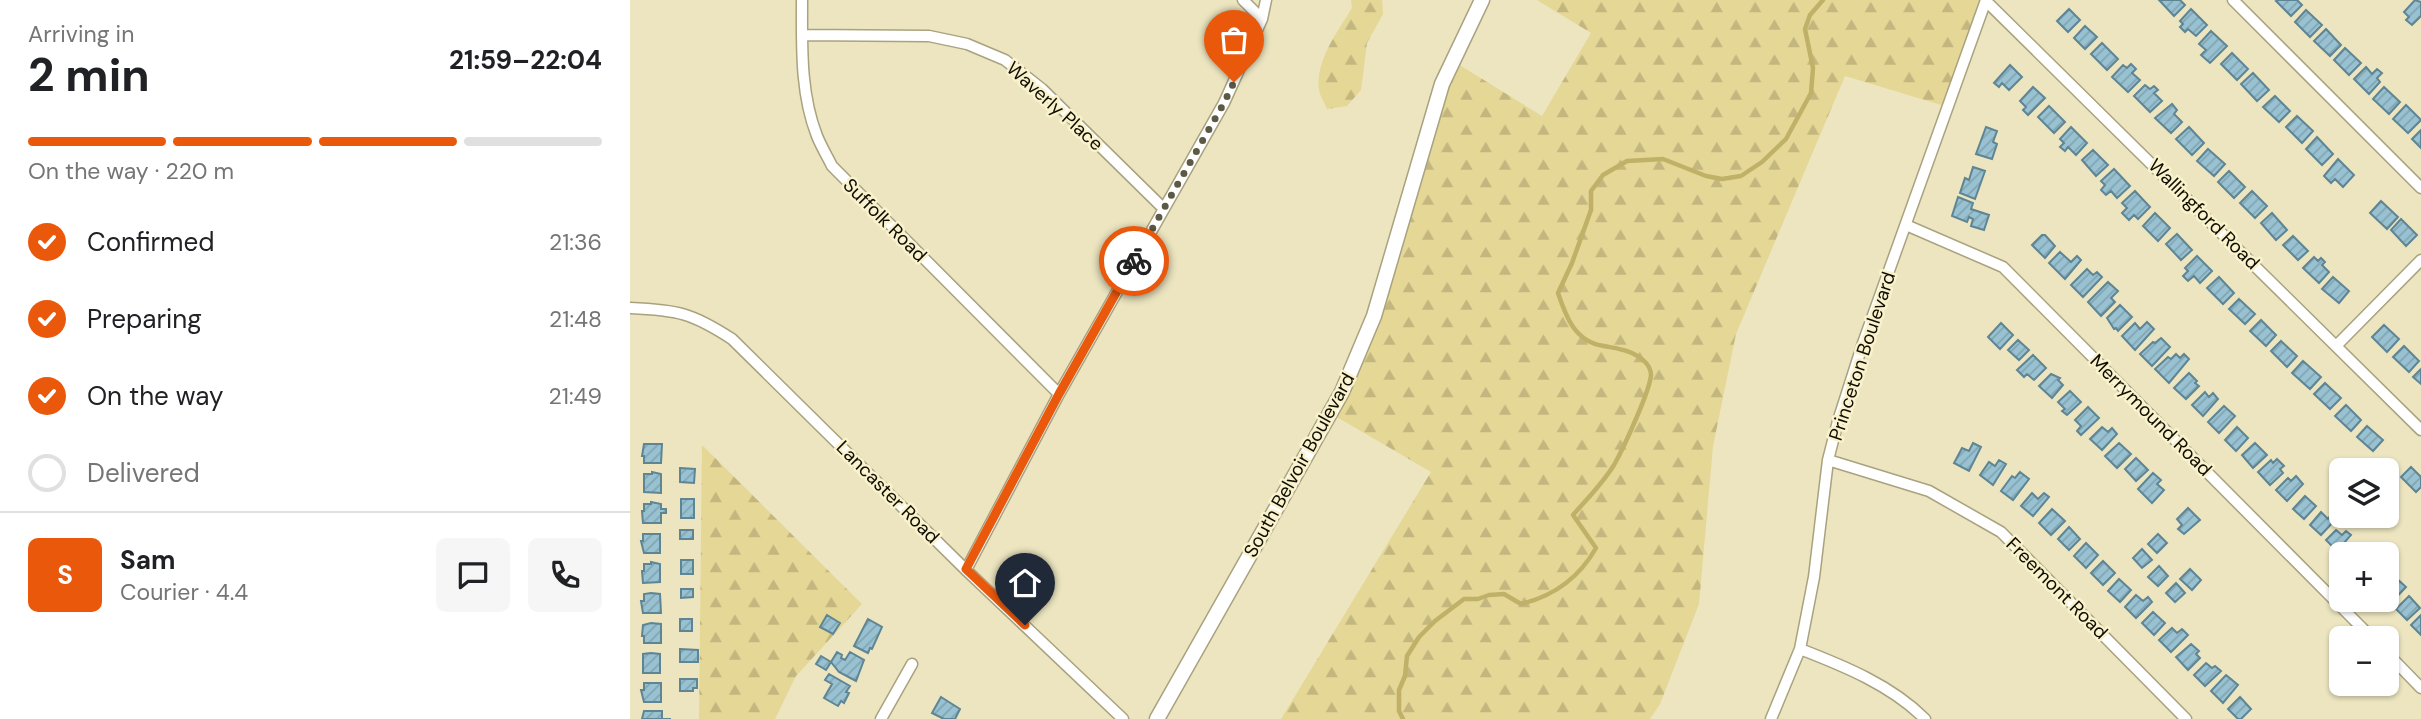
<!DOCTYPE html>
<html lang="en">
<head>
<meta charset="utf-8">
<style>
	body { margin:0; font-family:"DM Sans",sans-serif; background:#f6f6f6; color:#202124; height:100vh; display:flex; flex-direction:column; font-size:26px; white-space:nowrap }
	* { box-sizing:border-box; margin:0 }
	p { font-size:23px; color:#757577 }
	.icon { flex:none; width:38px; height:38px; fill:none; stroke:currentColor; stroke-width:2; stroke-linecap:round; stroke-linejoin:round }
	.map { position:relative; flex:1; overflow:hidden }
	.side { display:flex; flex-direction:column; background:#fff; width:630px }
	.side>* { flex:none }
	.buttons { position:absolute; left:1699px; top:458px; display:grid; gap:14px }
	.buttons a { display:grid; place-items:center; width:70px; height:70px; border-radius:10px; background:#fff; box-shadow:0 2px 5px #0004; font-size:35px }
	.pin { position:absolute; display:grid; place-items:center; width:60px; height:60px; color:#fff; margin:-72px -30px; border-radius:50% 50% 50% 0; rotate:-45deg; box-shadow:0 0 7px #0007 }
	.pin .icon { rotate:45deg }
	.courier { position:absolute; display:grid; place-items:center; width:70px; height:70px; margin:-35px; border:5px solid #ea580c; border-radius:50%; background:#fff; color:#222; box-shadow:0 2px 9px #0007 }
	.head em { font-style:normal; font-weight:700 }
	.head div { display:flex; flex-direction:column-reverse }
	.head { display:flex; align-items:center; justify-content:space-between; height:119px; padding:0 28px }
	h1 { font-size:46px; font-weight:700; line-height:52px }
	.bar { display:grid; grid-template-columns:repeat(4,1fr); gap:10px 7px; align-content:center; height:84px; padding:0 28px }
	.bar i { height:9px; border-radius:5px; background:#e0e0e0 }
	.bar .current { background:#ea580c }
	.bar p { grid-column:span 4 }
	.line { display:flex; align-items:center; gap:18px; padding:0 28px; border-top:2px solid #e0e0e0 }
	.line div { flex:1 }
	.round { display:grid; place-items:center; flex:none; width:74px; height:74px; border-radius:10px; background:#f6f6f6 }
	ol { padding:0 28px; list-style:none }
	li { display:flex; align-items:center; gap:21px; height:77px }
	li p { margin-inline-start:auto }
	li .icon { padding:7px; border-radius:50%; background:#ea580c; color:#fff; stroke-width:4 }
	li:last-child { color:#757577 }
	li i { width:38px; height:38px; border:4px solid #e0e0e0; border-radius:50% }
	main { display:flex; flex:1; min-height:0 }
	.map>svg:first-child { display:block }
</style>
</head>
<body>
<main>
<section class="side">
<div class="head"><div><h1>2 min</h1><p>Arriving in</p></div><em>21:59–22:04</em></div>
<div class="bar"><i class="current"></i><i class="current"></i><i class="current"></i><i></i><p>On the way · 220 m</p></div>
<ol>
<li><svg class="icon" aria-label="check" viewBox="0 0 24 24"><path d="M5 12l5 5 9-10"/></svg>Confirmed<p>21:36</p></li>
<li><svg class="icon" aria-label="check" viewBox="0 0 24 24"><path d="M5 12l5 5 9-10"/></svg>Preparing<p>21:48</p></li>
<li><svg class="icon" aria-label="check" viewBox="0 0 24 24"><path d="M5 12l5 5 9-10"/></svg>On the way<p>21:49</p></li>
<li><i></i>Delivered</li>
</ol>
<div class="line" style="height:126px"><b class="round" style="background:#ea580c;color:#fff">S</b><div><b>Sam</b><p>Courier · 4.4</p></div><a class="round"><svg class="icon" aria-label="chat" viewBox="0 0 24 24"><path d="M4 5h16v11H9l-5 4z"/></svg></a><a class="round"><svg class="icon" aria-label="phone" viewBox="0 0 24 24"><path d="M5 4h4l2 5-3 2q2 4 5 5l2-3 5 2v4C11 20 4 13 5 4z"/></svg></a></div>
</section>
<div class="map">
<svg width="1791" height="719" viewBox="0 0 1791 719">
	<defs>
		<pattern id="forest-firs" width="22" height="20" patternUnits="userSpaceOnUse" patternTransform="scale(1.75)"><rect width="22" height="20" fill="#e5d795"/><path d="M5 1l3.5 6h-7zM16 11l3.5 6h-7z" fill="#c3b77f"/></pattern>
		<pattern id="building-hatch" width="6" height="6" patternUnits="userSpaceOnUse" patternTransform="scale(1.75)"><rect width="6" height="6" fill="#98c1d1"/><path d="M-1 1l2-2M0 6l6-6M5 7l2-2" fill="none" stroke="#82a5b2"/></pattern>
	</defs>
	<rect width="100%" height="100%" fill="#ece5c0"/>
	<!-- forest -->
	<path fill="url(#forest-firs)" d="M721,0H752L753,14L737,43L731,90L717,106L697,109C695,104 692,99 690,94C682,65 708,31 722,8Z
		M907,0H1356L1318,107L1215,76L1106,334L1083,446L1069,604L1030,704L1020,719H651L801,472L700,413L712,392L823,61L912,116L961,33Z
		M72,445L232,604L166,676L145,719H69Z"/>
	<g fill="none" stroke-linecap="round" stroke-linejoin="round">
		<!-- stream -->
		<path stroke="#c0b169" stroke-width="4.5" d="M773,719L769,711V690L775,676L777,656L789,637L805,621L834,599H848L859,595L874,594L891,604C924,596 949,578 966,548L943,515C957,499 973,483 984,465C993,449 1020,391 1021,375C1021,370 1018,364 1014,361C1002,350 989,349 974,346C945,342 936,317 928,293L942,263L961,210V191L973,175L997,161L1033,159L1076,176L1092,179L1111,176L1132,162L1156,139L1181,93L1183,68L1175,29L1180,15L1193,0"/>
	</g>
	<!-- building -->
	<path fill="url(#building-hatch)" stroke="#5e8594" stroke-width="2" d="M1529,0H1550L1555,5L1544,16Z
		M1648,0H1667L1672,5L1661,16L1646,1Z
		M1785,0L1791,2V16L1782,25L1776,20L1779,17L1774,12Z
		M1439,9L1450,20L1438,32L1427,21Z
		M1561,9L1577,25L1566,36L1558,29L1555,32L1550,27L1553,24L1550,21Z
		M1676,10L1692,25L1680,37L1665,22Z
		M1455,26L1467,37L1455,49L1444,38Z
		M1696,29L1711,45L1700,56L1684,41Z
		M1581,31L1597,46L1580,63L1571,55L1576,50L1569,44Z
		M1472,43L1488,59L1477,70L1461,54Z
		M1715,48L1731,63L1719,75L1704,60Z
		M1602,53L1618,69L1607,80L1591,64Z
		M1501,64L1506,69L1502,73L1510,80L1498,92L1482,77L1493,65L1497,68Z
		M1380,65L1392,77L1379,90L1372,83L1369,87L1364,83Z
		M1736,67L1742,74L1747,69L1752,73L1747,78L1750,82L1739,94L1724,79Z
		M1623,73L1639,90L1627,101L1611,84Z
		M1515,85L1520,89L1524,86L1528,90L1524,93L1532,101L1520,112L1504,96Z
		M1403,87L1415,98L1398,115L1393,110L1396,107L1390,101Z
		M1754,87L1770,102L1759,114L1743,99Z
		M1645,96L1660,111L1649,122L1633,107Z
		M1542,104L1547,110L1544,114L1552,122L1541,133L1525,118Z
		M1776,105L1791,120L1778,133L1763,119Z
		M1419,106L1435,122L1424,133L1408,117Z
		M1667,116L1683,131L1672,143L1656,127Z
		M1356,127L1367,131L1363,142L1367,144L1362,159L1346,154Z
		M1441,127L1457,143L1446,155L1438,147L1435,151L1430,147L1434,143L1430,139Z
		M1559,127L1574,143L1562,155L1546,139Z
		M1791,130V148L1782,139Z
		M1687,137L1703,154L1692,165L1676,149Z
		M1578,149L1595,164L1584,176L1567,161Z
		M1463,150L1478,165L1466,176L1452,160Z
		M1708,159L1724,175L1713,187L1705,179L1701,183L1694,176Z
		M1343,167L1355,171L1345,199L1330,193L1335,178L1339,180Z
		M1484,169L1500,186L1487,198L1481,191L1476,195L1471,190L1475,185L1471,181Z
		M1599,171L1615,187L1604,198L1588,182Z
		M1505,191L1520,207L1508,219L1504,215L1499,220L1492,213L1497,208L1492,203Z
		M1622,191L1637,206L1625,218L1610,203Z
		M1328,197L1343,203L1341,209L1359,215L1354,230L1341,226L1343,219L1339,217L1337,222L1322,216Z
		M1751,201L1768,217L1757,229L1740,213Z
		M1525,213L1540,228L1528,241L1513,226Z
		M1642,213L1657,230L1646,240L1631,223Z
		M1771,219L1787,235L1776,246L1761,230Z
		M1547,234L1562,250L1551,260L1536,244Z
		M1412,235H1415L1425,246L1415,258L1402,245Z
		M1663,236L1678,251L1668,260L1653,245Z
		M1430,252L1441,262L1447,256L1451,260L1435,279L1419,263Z
		M1567,256L1582,271L1570,283L1564,276L1558,281L1553,276L1558,271L1555,268Z
		M1684,257L1688,261L1691,258L1695,262L1692,265L1699,272L1689,283L1673,268Z
		M1457,269L1463,275L1467,272L1472,277L1453,297L1441,285Z
		M1589,277L1604,293L1593,304L1577,288Z
		M1703,277L1719,291L1709,303L1692,289Z
		M1478,282L1488,291L1481,298L1485,302L1471,316L1458,302Z
		M1609,299L1625,314L1615,324L1599,309Z
		M1490,305L1502,317L1488,331L1486,328L1484,329L1477,318Z
		M1631,320L1646,335L1636,346L1620,331Z
		M1517,322L1524,329L1505,350L1492,336L1505,323L1510,329Z
		M1371,323L1383,335L1370,349L1358,337Z
		M1754,325L1769,339L1757,352L1742,337Z
		M1531,338L1540,347L1522,366L1510,354L1523,342L1525,343Z
		M1388,340L1399,350L1389,360L1378,350Z
		M1651,341L1667,356L1657,367L1641,351Z
		M1774,346L1789,361L1779,372L1763,357Z
		M1546,354L1550,358L1554,354L1559,359L1539,383L1525,369L1538,357L1541,359Z
		M1403,355L1416,368L1404,380L1397,374L1394,377L1387,370Z
		M1673,361L1691,377L1680,389L1662,373Z
		M1791,369V384L1783,377Z
		M1559,373L1567,381L1565,383L1569,386L1556,399L1544,388Z
		M1421,374L1430,378L1428,380L1433,385L1422,398L1409,386Z
		M1695,383L1711,398L1700,409L1684,394Z
		M1440,391L1451,402L1437,415L1432,411L1435,409L1428,402Z
		M1575,392L1579,397L1583,393L1588,399L1573,416L1562,405Z
		M1716,405L1731,420L1721,431L1705,416Z
		M1594,406L1605,416L1589,433L1578,422Z
		M1458,407L1469,418L1451,435L1447,431L1451,426L1445,420Z
		M1737,426L1753,440L1743,451L1727,437Z
		M1472,427L1478,432L1482,428L1487,434L1472,450L1460,439Z
		M1607,427L1618,438L1606,451L1595,440Z
		M1343,443L1351,447L1339,471L1324,463L1332,448L1339,451Z
		M1489,443L1501,454L1487,468L1475,456Z
		M1625,443L1637,455L1623,468L1612,455Z
		M14,444H32L31,463H14V456H12Z
		M1506,458L1518,470L1506,481L1495,469Z
		M1647,459L1654,466L1650,469L1653,473L1640,485L1628,472L1641,460L1643,463Z
		M1369,460L1376,464L1363,485L1350,475L1359,462L1365,466Z
		M1781,467L1791,477V487L1786,492L1771,477Z
		M50,468L65,469L64,483L50,482Z
		M22,472L31,474V493L14,492V474H22Z
		M1390,472L1399,479L1383,500L1371,491L1382,476L1385,478Z
		M1523,473L1531,480L1527,484L1534,490L1522,503L1508,489Z
		M1666,476L1673,484L1657,501L1646,490L1658,478L1661,481Z
		M1402,493L1408,499L1414,493L1419,497L1403,516L1391,506Z
		M1675,496L1686,506L1674,519L1663,509Z
		M51,499H64V518H51Z
		M21,502L31,504V509H36V513H31V523H13L12,511H14V504H21Z
		M1558,508L1570,520L1554,534L1548,529L1552,525L1547,519Z
		M1422,509L1435,521L1421,535L1409,523Z
		M1691,512L1698,519L1700,516L1705,520L1691,535L1680,525Z
		M1439,527L1450,539L1439,550L1428,539Z
		M50,530H63V539H50Z
		M1706,530L1712,535L1716,531L1721,535L1707,551L1696,540Z
		M13,534H30V553H14L11,541H13Z
		M1528,534L1537,543L1527,553L1518,544Z
		M1456,543L1468,555L1456,568L1444,556Z
		M1512,549L1522,560L1512,568L1503,558Z
		M51,560H63V574H51Z
		M1473,561L1485,573L1473,585L1461,573Z
		M21,562L30,564V582L13,583L12,571H14V564H21Z
		M1529,566L1538,576L1528,586L1518,577Z
		M1560,569L1571,580L1562,590L1550,579Z
		M1764,576L1776,587L1760,604L1756,600L1757,583Z
		M1489,579L1501,590L1490,602L1478,591Z
		M1546,583L1555,593L1545,602L1536,593Z
		M51,589H63V597L51,598Z
		M21,593L30,594L31,613H13L11,601H14V594Z
		M1506,595L1513,601L1518,597L1522,602L1506,618L1495,607Z
		M1779,596L1790,608L1777,620L1766,609Z
		M1523,612L1535,623L1524,635L1512,623Z
		M197,615L210,623L203,634L190,627Z
		M1791,615V635L1781,625Z
		M50,619H62V631H50Z
		M238,619L252,627L242,649L240,648L238,653L224,646Z
		M21,623L31,624V643H14V636H12L13,625Z
		M1542,628L1547,633L1552,629L1558,635L1541,652L1529,640Z
		M1561,644L1569,651L1566,654L1570,658L1558,670L1546,657Z
		M50,649L68,650V662H50Z
		M207,652L212,655L211,658L215,660L220,652L234,660L226,681L209,672L201,662Z
		M21,653L30,654V673H13V654Z
		M191,656L201,662L196,670L186,664Z
		M1576,663L1582,668L1585,666L1591,671L1575,686L1564,675Z
		M199,674L220,686L216,692L219,693L214,703L211,701L208,706L194,698L202,684L195,680Z
		M1596,675L1608,685L1593,703L1581,691Z
		M50,679H67V688H63V691H50Z
		M14,683H31V702H14L11,690H14Z
		M311,697L330,709L325,719H314L302,713Z
		M1610,697L1621,709L1611,719H1608L1598,709Z
		M14,711H32V719H41H12Z"/>
	<g fill="none" stroke-linecap="round" stroke-linejoin="round">
		<!-- minor casing -->
		<g stroke="#a9a27f" stroke-width="13">
			<path id="minor" d="M172,0C172,45 170,93 187,136C191,146 197,156 202,166L429,394
				M613,0L632,19
				M1603,0L1791,188
				M1356,1L1791,430
				M172,35L299,36L337,44L375,60L412,89L534,209
				M1276,225L1373,267L1743,639
				M0,308C48,310 62,313 102,339L336,570L493,719
				M1707,345L1791,260
				M1198,460L1299,491L1371,532L1556,719
				M336,570L429,394L594,103L632,19L636,0
				M1170,649C1214,666 1261,685 1295,719
				M1757,653L1791,688
				M251,719L282,664
				M1141,719L1170,649L1184,577L1198,460L1208,421L1232,346L1356,0"/>
		</g>
		<!-- tertiary casing -->
		<g stroke="#a9a27f" stroke-width="17">
			<path id="tertiary" d="M527,719L712,392L744,316L812,84L852,0"/>
		</g>
		<!-- minor -->
		<use href="#minor" stroke="#fff" stroke-width="10"/>
		<!-- tertiary -->
		<use href="#tertiary" stroke="#fff" stroke-width="14"/>
	</g>
	<g fill="none" stroke-linecap="round" stroke-linejoin="round">
		<!-- done -->
		<path stroke="#5c5944" stroke-width="7" stroke-dasharray="0 12.6" d="M504,261L594,103L604,82"/>
		<!-- route -->
		<path stroke="#ea580c" stroke-width="9" d="M395,625L336,569L429,394L504,261"/>
	</g>
	<g text-anchor="middle" dominant-baseline="central" stroke-width="5" stroke-linejoin="round" paint-order="stroke">
		<!-- street labels -->
		<g font-size="19" fill="#0f0d02" stroke="#f9f2cc">
			<text transform="translate(425 106) rotate(42)">Waverly Place</text>
			<text transform="translate(1574 214) rotate(45)">Wallingford Road</text>
			<text transform="translate(255 220) rotate(45)">Suffolk Road</text>
			<text transform="translate(1232 356) rotate(-72)">Princeton Boulevard</text>
			<text transform="translate(1521 415) rotate(45)">Merrymound Road</text>
			<text transform="translate(669 465) rotate(-61)">South Belvoir Boulevard</text>
			<text transform="translate(258 492) rotate(45)">Lancaster Road</text>
			<text transform="translate(1427 588) rotate(45)">Freemont Road</text>
		</g>
	</g>
</svg>
<div class="buttons">
<a><svg class="icon" aria-label="layers" viewBox="0 0 24 24"><path d="M12 4l9 5-9 5-9-5zM3 14l9 5 9-5"/></svg></a>
<a>+</a>
<a>−</a>
</div>
<div class="pin" style="left:604px;top:82px;background:#ea580c"><svg class="icon" aria-label="bag" viewBox="0 0 24 24"><path d="M5 8h14l-1 12H6zM9 8a3 3 0 0 1 6 0"/></svg></div>
<div class="pin" style="left:395px;top:625px;background:#1f2937"><svg class="icon" aria-label="home" viewBox="0 0 24 24"><path d="M3 11l9-7 9 7M6 9v11h12V9"/></svg></div>
<div class="courier" style="left:504px;top:261px"><svg class="icon" aria-label="bike" viewBox="0 0 24 24"><circle cx="6" cy="16" r="4"/><circle cx="18" cy="16" r="4"/><path d="M6 16l4-8h5l3 8M10 8l3 8H6M13 5h3"/></svg></div>
</div>
</main>
</body>
</html>
